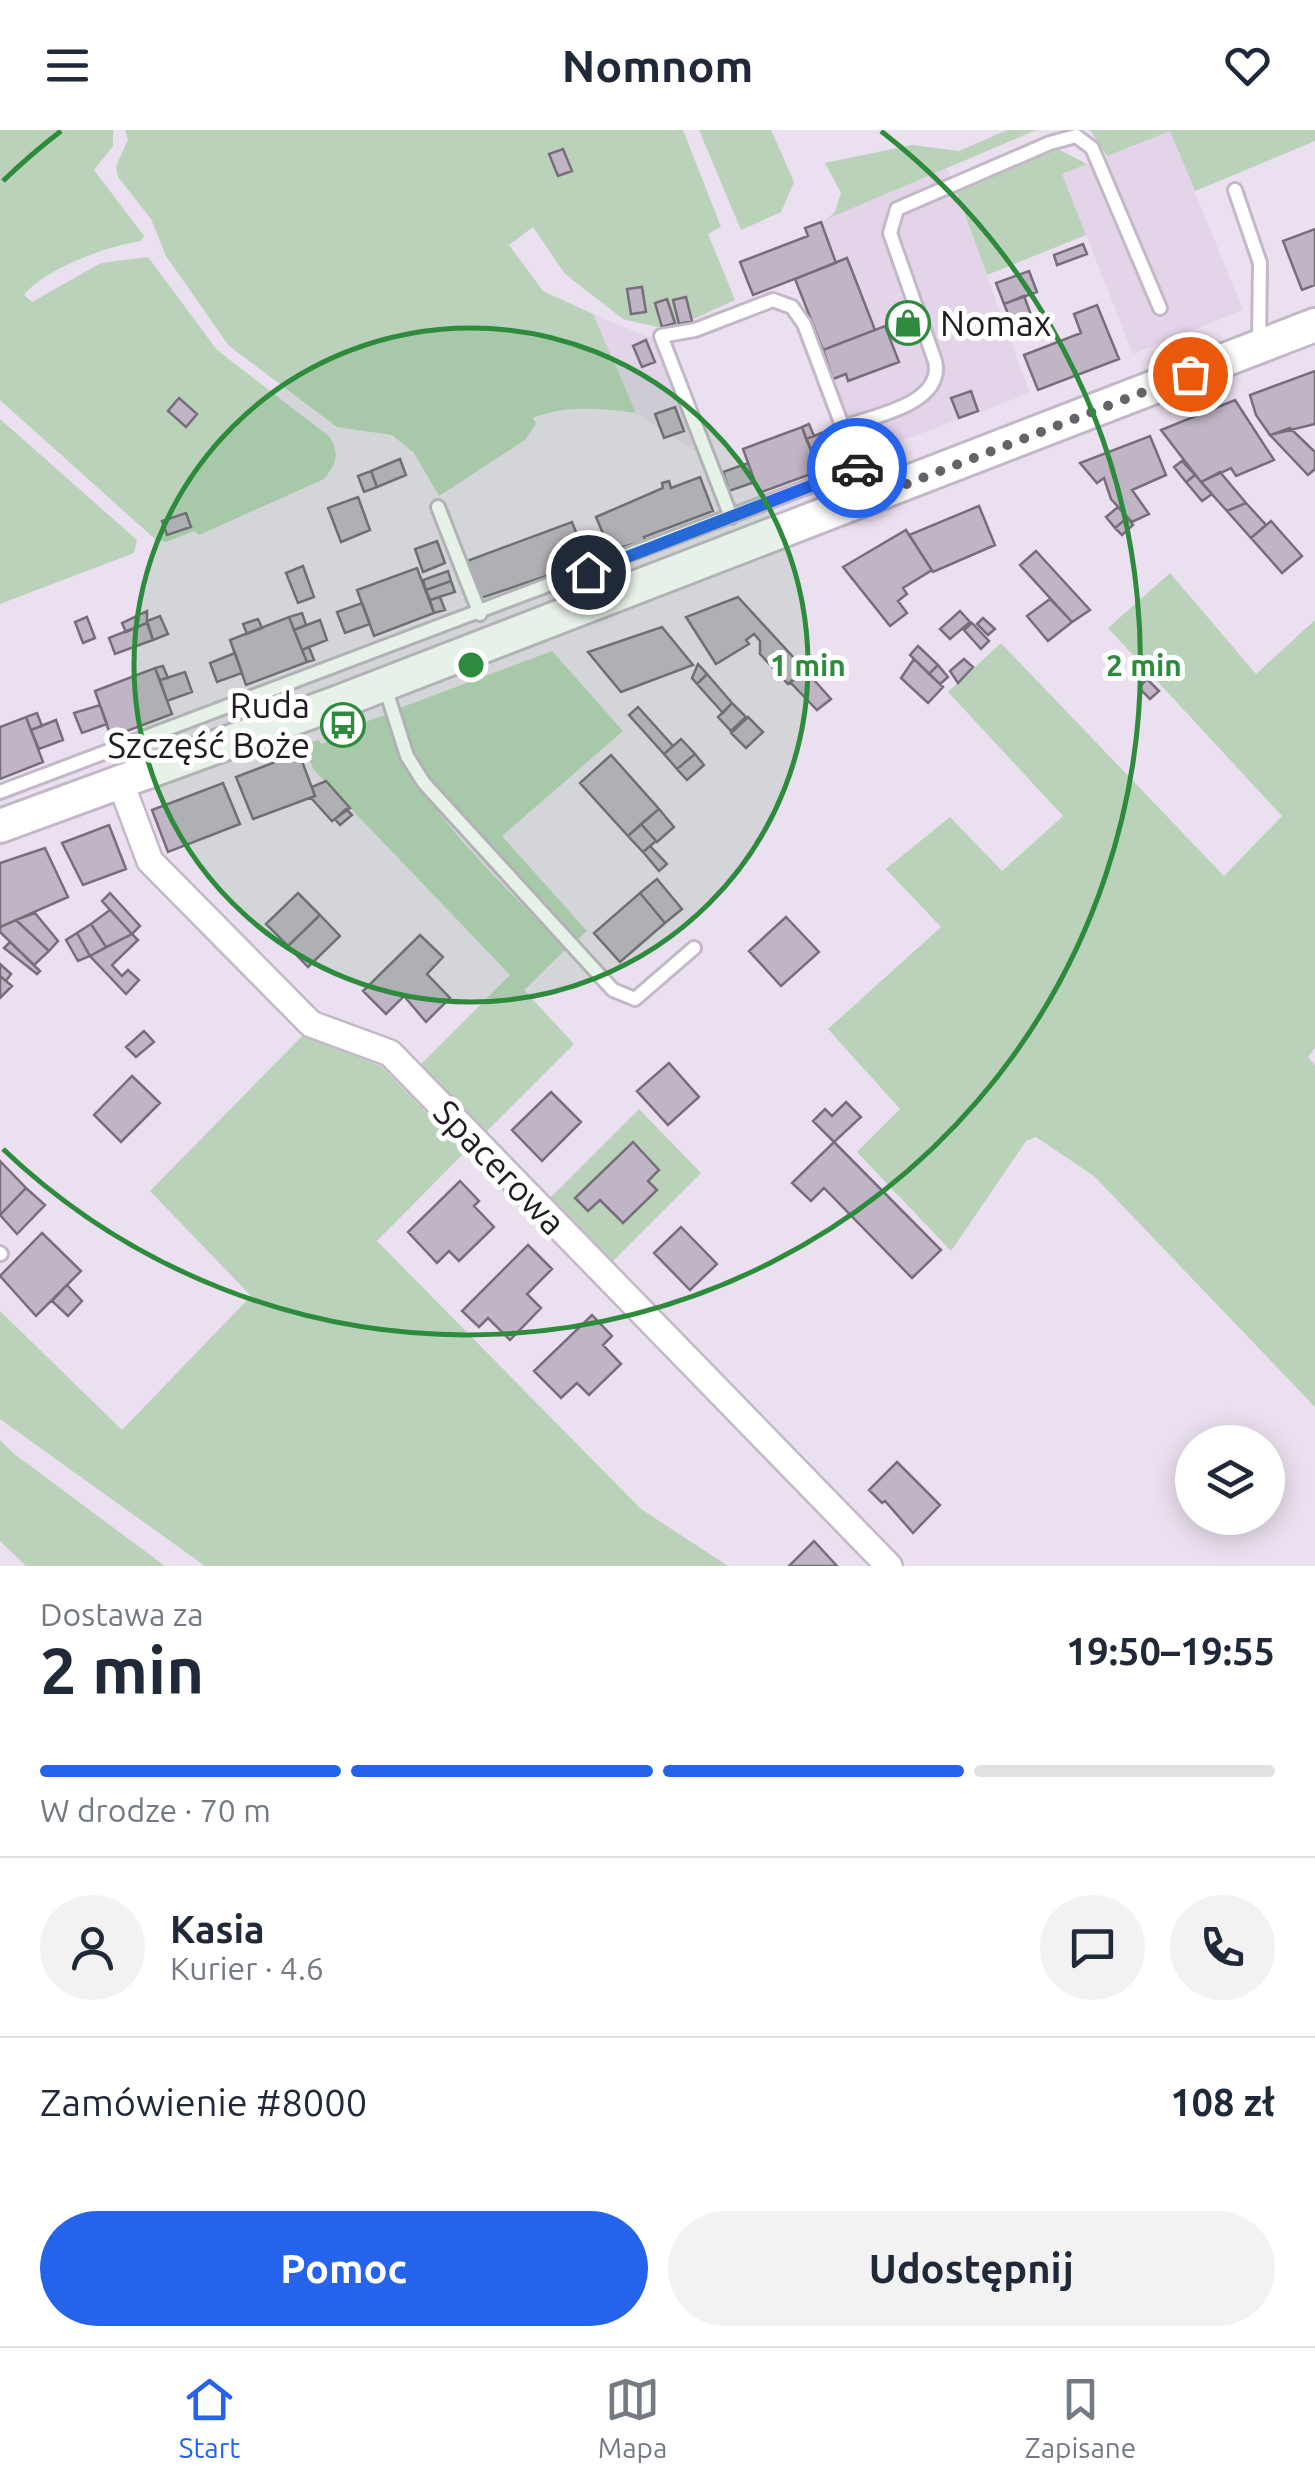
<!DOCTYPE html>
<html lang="pl">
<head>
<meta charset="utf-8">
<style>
	body { margin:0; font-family:Ubuntu,sans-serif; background:#f2f2f3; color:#1f2937; height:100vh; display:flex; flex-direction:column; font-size:38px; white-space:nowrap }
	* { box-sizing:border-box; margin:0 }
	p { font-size:32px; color:#747a83 }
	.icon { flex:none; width:55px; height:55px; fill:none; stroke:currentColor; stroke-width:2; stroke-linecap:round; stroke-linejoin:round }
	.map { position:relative; height:1436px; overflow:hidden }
	.drawer { display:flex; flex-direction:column; background:#fff; flex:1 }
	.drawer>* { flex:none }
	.fabs { position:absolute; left:1175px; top:1295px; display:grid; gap:20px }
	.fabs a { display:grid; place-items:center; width:110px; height:110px; border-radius:50%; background:#fff; box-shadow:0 5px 25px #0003; font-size:50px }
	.pin { position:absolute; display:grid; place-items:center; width:85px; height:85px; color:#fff; margin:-42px; border:5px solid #fff; border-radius:50%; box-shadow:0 2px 10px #0007 }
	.courier { position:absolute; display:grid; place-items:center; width:100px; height:100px; margin:-50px; border:8px solid #2563eb; border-radius:50%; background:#fff; color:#222; box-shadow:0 2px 12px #0007 }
	.headline em { font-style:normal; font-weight:600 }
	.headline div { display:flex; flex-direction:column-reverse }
	.headline { display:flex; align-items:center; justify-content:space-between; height:170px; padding:0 40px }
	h1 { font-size:65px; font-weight:600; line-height:75px }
	.bar { display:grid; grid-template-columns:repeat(4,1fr); gap:15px 10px; align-content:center; height:120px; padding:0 40px }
	.bar i { height:12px; border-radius:8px; background:#e0e1e3 }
	.bar .active { background:#2563eb }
	.bar p { grid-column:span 4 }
	.line { display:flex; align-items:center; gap:25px; padding:0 40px; border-top:2px solid #e0e1e3 }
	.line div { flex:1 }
	.round { display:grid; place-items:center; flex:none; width:105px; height:105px; border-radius:52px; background:#f2f2f3 }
	.primary-button { display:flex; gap:20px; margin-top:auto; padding:20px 40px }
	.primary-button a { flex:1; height:115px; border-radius:60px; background:#2563eb; color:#fff; font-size:40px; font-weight:600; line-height:115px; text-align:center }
	.primary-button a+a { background:#f2f2f3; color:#1f2937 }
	header { display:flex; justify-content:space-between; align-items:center; height:130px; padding:0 40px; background:#fff; font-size:45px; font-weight:600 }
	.tab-bar { display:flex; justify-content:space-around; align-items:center; height:140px; border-top:2px solid #e0e1e3; background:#fff; font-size:28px; color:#747a83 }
	.tab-bar a { display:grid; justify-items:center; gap:5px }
	.tab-bar .active { color:#2563eb }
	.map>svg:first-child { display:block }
</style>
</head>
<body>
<header><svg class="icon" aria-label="menu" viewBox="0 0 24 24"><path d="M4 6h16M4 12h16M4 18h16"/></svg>Nomnom<svg class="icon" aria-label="heart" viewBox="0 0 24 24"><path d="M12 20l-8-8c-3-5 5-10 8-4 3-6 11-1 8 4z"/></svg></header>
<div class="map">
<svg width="1315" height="1436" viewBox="0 0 1315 1436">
	<rect width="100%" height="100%" fill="#ebe0ef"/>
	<!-- built -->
	<path fill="#e4d4ea" d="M1170,1L1243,180L1133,224L1062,44Z
		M947,38L1030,263L863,325L795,149L753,165L741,132L807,106L805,98Z
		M593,184L656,210L704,327L636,283Z"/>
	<!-- green -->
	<path fill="#b9d2b9" d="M0,0H113V16L94,40L144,106L141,111C110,115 44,139 24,165L32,172L101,133L148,127L217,220L330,307C340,324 336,334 324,349L199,405L194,401L166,412L156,410L0,270Z
		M125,0H683L721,97L708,104L735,170L670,200L623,189L565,144L533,97L509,115L543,161L593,184L636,283C602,278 564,275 533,288L536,294L525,310L439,366L414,323L392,305L337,297L229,216L166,126L151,89L118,47L116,36L128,10Z
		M699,0H771L794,52L781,82L741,100Z
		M1007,0H1036L827,89L835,82L841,63L825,33L912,15L959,21Z
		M1090,0H1315V11L1195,61L1170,1L1107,26Z
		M1060,20L1087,34L1062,44L1086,105L987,145L955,58L1046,21Z
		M0,289L137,410L134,423L0,474Z
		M1170,443L1256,544L1315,490V918L1308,927L1315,935V1277L1094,1046L1036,1007L1026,1011L951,1121L857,1022L900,979L828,899L941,797L886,739L950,687L1002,741L1063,686L948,562L1001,513L1224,746L1282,686L1108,498Z
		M552,521L623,601L502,706L587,801L577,810L428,648L417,632L397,579Z
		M385,585C413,676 502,750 565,820L524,860L574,914L483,1005L421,934L510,845L314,640L302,614L319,610L321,614L344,606L342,600Z
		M303,905L381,936L465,1022L377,1111L641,1379L728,1436H205L0,1289V1181L122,1300L251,1166L150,1061Z
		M639,979L701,1043L610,1134L547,1071Z
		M0,1310L13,1323L165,1436H26L0,1411Z"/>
	<!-- building -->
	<path fill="#c0b5c5" stroke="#776d7b" stroke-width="2.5" d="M563,19L572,41L558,46L549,24Z
		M821,92L836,133L753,165L740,132L808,106L805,98Z
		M1315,99V155L1302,160L1283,111Z
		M1083,114L1087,124L1057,135L1054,125Z
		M847,128L875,200L823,220L795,149Z
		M1029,141L1037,162L1004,174L996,153Z
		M642,157L646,182L631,184L627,159Z
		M1024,166L1034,193L1015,201L1004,174Z
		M686,167L692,191L679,194L673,170Z
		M667,169L675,193L662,197L655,173Z
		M1097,175L1119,229L1038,260L1024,225L1081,203L1074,184Z
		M885,196L899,232L848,251L846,244L833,249L823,220Z
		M646,210L655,232L642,237L633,216Z
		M1315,241V294L1270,305L1256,285L1250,265Z
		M971,261L978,281L959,288L951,268Z
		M179,268L197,284L186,297L168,281Z
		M1235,270L1274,330L1236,346L1231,338L1201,352L1161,300Z
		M675,277L684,301L664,308L655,284Z
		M809,294L814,306L806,309L802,297Z
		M802,297L819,341L759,363L743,319Z
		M1290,298L1315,322V339L1308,345L1270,305Z
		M832,299L839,319L814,327L806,309Z
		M1150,306L1166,345L1132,360L1149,384L1132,392L1111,369L1104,348L1097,353L1080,333Z
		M400,329L406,345L377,357L371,341Z
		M1182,331L1195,345L1186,352L1174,337Z
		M748,333L755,352L729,361L723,342Z
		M371,341L377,357L364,362L358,346Z
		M1220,342L1246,373L1227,381L1201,352Z
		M1195,345L1212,364L1202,371L1186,352Z
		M700,347L713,381L644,407L646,411L610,420L596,387L663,358L662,353L669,351L671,358Z
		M358,367L370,400L341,412L328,378Z
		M1246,373L1266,395L1251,408L1227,381Z
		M979,376L995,415L933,442L909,405Z
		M1118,377L1127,388L1115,398L1106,387Z
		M186,383L191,397L167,405L162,391Z
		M1127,388L1133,395L1122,405L1115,398Z
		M1271,391L1302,426L1282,443L1251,408Z
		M572,392L586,428L566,436L567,439L481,468L467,431Z
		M906,400L932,440L903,458L907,464L898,471L907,483L890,496L843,437Z
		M437,411L445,433L423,442L415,419Z
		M1036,421L1090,480L1072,492L1020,435Z
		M303,436L314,467L298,473L286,443Z
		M417,438L434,483L374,506L357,460Z
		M448,441L451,451L426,460L423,450Z
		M451,451L455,462L430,470L426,460Z
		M440,467L445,480L434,483L430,470Z
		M738,467L806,541L788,554L760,524V511L754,504L746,510L749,514L716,534L686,487Z
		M1050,469L1072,492L1048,511L1027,486Z
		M362,473L370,494L345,503L337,482Z
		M147,481V493L126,502L122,493Z
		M960,481L970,492L950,509L940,499Z
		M302,483L306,495L294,500L289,487Z
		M160,486L168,504L153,510L147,491Z
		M87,487L95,508L83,513L75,492Z
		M289,487L307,532L246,555L230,510Z
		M983,488L995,499L988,505L977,494Z
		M258,489L262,498L247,504L243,494Z
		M320,490L327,510L302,520L294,500Z
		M147,493L153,510L115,524L109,508Z
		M972,493L989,511L981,519L964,500Z
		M662,497L693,535L621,562L588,522Z
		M918,516L938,535L929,544L910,525Z
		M309,517L314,530L307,532L302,520Z
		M235,523L242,543L217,552L210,533Z
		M914,529L943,557L928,573L901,548Z
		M964,529L973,537L958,553L950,541Z
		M698,534L707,544L697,554L692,548Z
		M938,535L948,547L940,554L929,544Z
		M163,536L168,548L160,550L155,538Z
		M155,538L172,584L111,607L95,561Z
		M806,541L831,569L817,580L790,552Z
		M185,542L192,562L167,571L160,550Z
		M707,544L732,573L723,583L697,554Z
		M1147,549L1159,561L1150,569L1139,558Z
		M732,573L746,587L731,601L718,587Z
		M100,575L107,594L82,603L74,583Z
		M638,577L673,616L664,624L629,585Z
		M37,583L42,596L31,600L26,587Z
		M26,587L43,632L0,649V597Z
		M748,587L763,602L746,618L731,603Z
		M56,590L63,610L39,619L31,600Z
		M681,609L695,624L677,639L664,624Z
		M299,623L315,666L253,689L236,647Z
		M695,624L704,635L687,650L677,639Z
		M611,625L659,679L628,706L580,653Z
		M326,651L350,678L332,691L311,668L315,666L312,657Z
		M223,653L240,694L168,722L152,680Z
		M346,679L352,685L340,695L335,689Z
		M659,679L674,697L657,712L641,694Z
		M641,694L656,711L643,722L628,706Z
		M109,695L126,739L83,755L62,713Z
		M650,716L667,734L659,741L643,722Z
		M45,718L68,767L0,797V733Z
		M657,749L682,779L665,793L640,763Z
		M110,763L140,796L132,804L102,771Z
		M298,763L320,785L288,816L266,794Z
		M640,763L665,793L620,832L594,803Z
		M110,780L132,804L106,817L91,794Z
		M35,783L58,811L49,821L16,790Z
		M320,785L340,806L308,837L288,816Z
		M786,787L819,822L781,856L749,821Z
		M16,790L49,821L34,835L0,802V797Z
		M91,794L106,817L90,826L77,803Z
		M77,803L90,826L78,831L66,810Z
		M132,804L138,810L112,835L122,846L128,840L139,850L126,864L90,826Z
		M420,805L443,827L427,844L450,868L426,892L404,866L386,884L363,861Z
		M10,812L40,841L37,844L4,818Z
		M0,834L11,844L6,851L0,846Z
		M0,846L12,856L0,868Z
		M144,901L154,912L136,927L126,917Z
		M669,933L699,967L668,995L637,961Z
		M132,946L160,973L121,1012L94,985Z
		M551,962L581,992L542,1031L512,1000Z
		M846,972L861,987L834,1012L813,991L825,979L832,986Z
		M633,1012L659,1040L648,1051L657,1060L623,1093L600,1070L588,1081L575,1068Z
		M834,1012L941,1120L912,1148L824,1058L811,1071L792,1053Z
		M0,1031L26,1058L0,1085Z
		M460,1051L479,1071L474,1076L494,1097L459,1131L449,1121L437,1133L408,1102Z
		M26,1058L45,1075L17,1104L0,1085Z
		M681,1097L717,1134L690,1160L654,1123Z
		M42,1103L81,1141L36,1186L0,1146Z
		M528,1115L552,1139L527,1164L541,1178L510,1210L488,1188L479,1197L462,1181Z
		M67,1155L82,1171L68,1186L52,1171Z
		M592,1185L612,1206L603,1215L621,1234L589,1265L577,1253L561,1268L534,1241Z
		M897,1332L940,1375L913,1403L885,1371L882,1373L869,1360Z
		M814,1411L837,1436H789Z"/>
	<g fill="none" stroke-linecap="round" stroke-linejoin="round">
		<!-- service casing -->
		<g stroke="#c3b8c7" stroke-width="18">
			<path id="service" d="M1235,60L1260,133L1259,214
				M843,297C873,286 945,274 935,231L890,103L897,79L1050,13L1076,6L1092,18L1160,178
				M438,377L480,484
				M731,387L661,206L695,200L773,170L792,177L804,194L858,338
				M385,557L407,626L424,653L613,860L635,869L694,818
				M0,662L863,336L875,364
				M0,1123L1,1124"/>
		</g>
		<!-- minor casing -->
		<g stroke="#c3b8c7" stroke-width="30">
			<path id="minor" d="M120,651L150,731L311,894L390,923L889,1436"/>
		</g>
		<!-- tertiary casing -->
		<g stroke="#c3b8c7" stroke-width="38">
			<path id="tertiary" d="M0,696L336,573L1315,195"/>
		</g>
		<!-- service -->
		<use href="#service" stroke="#fff" stroke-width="12"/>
		<!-- minor -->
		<use href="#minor" stroke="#fff" stroke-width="25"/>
		<!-- tertiary -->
		<use href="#tertiary" stroke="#fff" stroke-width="32"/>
	</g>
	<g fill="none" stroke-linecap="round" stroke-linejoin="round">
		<!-- done -->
		<path stroke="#676169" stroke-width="10" stroke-dasharray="0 18" d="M857,338L863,336L876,366L1190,244"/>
		<!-- route -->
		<path stroke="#2563eb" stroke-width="12" d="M588,442L857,338"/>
	</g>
	<!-- distance rings -->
	<circle cx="471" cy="535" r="337" fill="#2e8b3d" fill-opacity=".12"/>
	<g fill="none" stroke="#2e8b3d" stroke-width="5">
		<circle cx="471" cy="535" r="337"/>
		<path d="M3 51A673 673 0 0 1 61 1M881 1A673 673 0 1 1 3 1019"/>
	</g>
	<!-- icons -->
	<defs>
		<g id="shop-ring" transform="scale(2.25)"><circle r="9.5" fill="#fff" stroke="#2e8b3d" stroke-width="1.5"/><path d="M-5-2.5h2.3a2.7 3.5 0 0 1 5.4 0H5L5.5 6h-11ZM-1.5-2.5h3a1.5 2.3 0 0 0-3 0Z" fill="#2e8b3d"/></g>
		<g id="bus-ring" transform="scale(2.25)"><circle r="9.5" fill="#fff" stroke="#2e8b3d" stroke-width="1.5"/><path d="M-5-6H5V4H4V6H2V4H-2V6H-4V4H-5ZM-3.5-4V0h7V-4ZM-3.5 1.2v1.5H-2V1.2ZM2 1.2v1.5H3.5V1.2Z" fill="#2e8b3d"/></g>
	</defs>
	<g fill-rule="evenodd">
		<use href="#shop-ring" x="908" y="193"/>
		<use href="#bus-ring" x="343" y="595"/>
	</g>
	<g text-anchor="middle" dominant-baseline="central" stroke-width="10" stroke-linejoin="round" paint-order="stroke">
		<!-- poi labels -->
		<g font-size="35" fill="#201c21" stroke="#fff" text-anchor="start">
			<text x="940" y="193">Nomax</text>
			<text x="310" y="575" text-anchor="end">Ruda<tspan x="310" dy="40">Szczęść Boże</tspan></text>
		</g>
		<!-- street labels -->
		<g font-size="35" fill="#201c21" stroke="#fff">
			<text transform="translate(500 1037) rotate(46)">Spacerowa</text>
		</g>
	</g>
	<circle cx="471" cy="535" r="15" fill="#2e8b3d" stroke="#fff" stroke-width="5"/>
	<g font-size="30" text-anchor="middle" font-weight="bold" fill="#2e8b3d" stroke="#fff" stroke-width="10" stroke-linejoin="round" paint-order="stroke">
		<text x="808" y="546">1 min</text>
		<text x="1144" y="546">2 min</text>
	</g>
</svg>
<div class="fabs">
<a><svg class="icon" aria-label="layers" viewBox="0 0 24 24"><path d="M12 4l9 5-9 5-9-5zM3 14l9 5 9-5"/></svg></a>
</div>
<div class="pin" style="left:1190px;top:244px;background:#ea580c"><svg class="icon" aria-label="bag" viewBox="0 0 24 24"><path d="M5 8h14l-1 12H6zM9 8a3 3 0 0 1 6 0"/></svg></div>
<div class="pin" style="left:588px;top:442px;background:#1f2937"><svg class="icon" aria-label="home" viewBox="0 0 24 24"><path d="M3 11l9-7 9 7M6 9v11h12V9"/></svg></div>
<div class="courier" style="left:857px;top:338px"><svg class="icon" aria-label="car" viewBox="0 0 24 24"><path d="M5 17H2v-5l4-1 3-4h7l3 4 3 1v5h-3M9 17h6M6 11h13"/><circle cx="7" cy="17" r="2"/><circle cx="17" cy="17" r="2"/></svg></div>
</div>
<section class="drawer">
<div class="headline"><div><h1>2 min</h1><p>Dostawa za</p></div><em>19:50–19:55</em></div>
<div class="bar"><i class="active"></i><i class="active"></i><i class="active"></i><i></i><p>W drodze · 70 m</p></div>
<div class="line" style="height:180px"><a class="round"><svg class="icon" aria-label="person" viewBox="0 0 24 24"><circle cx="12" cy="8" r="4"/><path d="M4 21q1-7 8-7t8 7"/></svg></a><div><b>Kasia</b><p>Kurier · 4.6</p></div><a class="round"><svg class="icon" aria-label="chat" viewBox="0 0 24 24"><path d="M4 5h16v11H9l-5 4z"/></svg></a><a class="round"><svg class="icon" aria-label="phone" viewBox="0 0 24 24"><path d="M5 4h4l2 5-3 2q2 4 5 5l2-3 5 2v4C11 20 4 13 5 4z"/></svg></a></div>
<div class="line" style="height:130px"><div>Zamówienie #8000</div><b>108 zł</b></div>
<div class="primary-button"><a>Pomoc</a><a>Udostępnij</a></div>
</section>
<nav class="tab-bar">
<a class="active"><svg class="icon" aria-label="home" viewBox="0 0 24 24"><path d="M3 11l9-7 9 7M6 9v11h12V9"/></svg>Start</a>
<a><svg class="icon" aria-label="map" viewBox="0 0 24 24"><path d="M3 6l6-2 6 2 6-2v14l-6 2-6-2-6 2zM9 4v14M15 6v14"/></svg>Mapa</a>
<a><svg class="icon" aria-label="saved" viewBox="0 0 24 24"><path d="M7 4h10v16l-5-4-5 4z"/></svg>Zapisane</a>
</nav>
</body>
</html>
